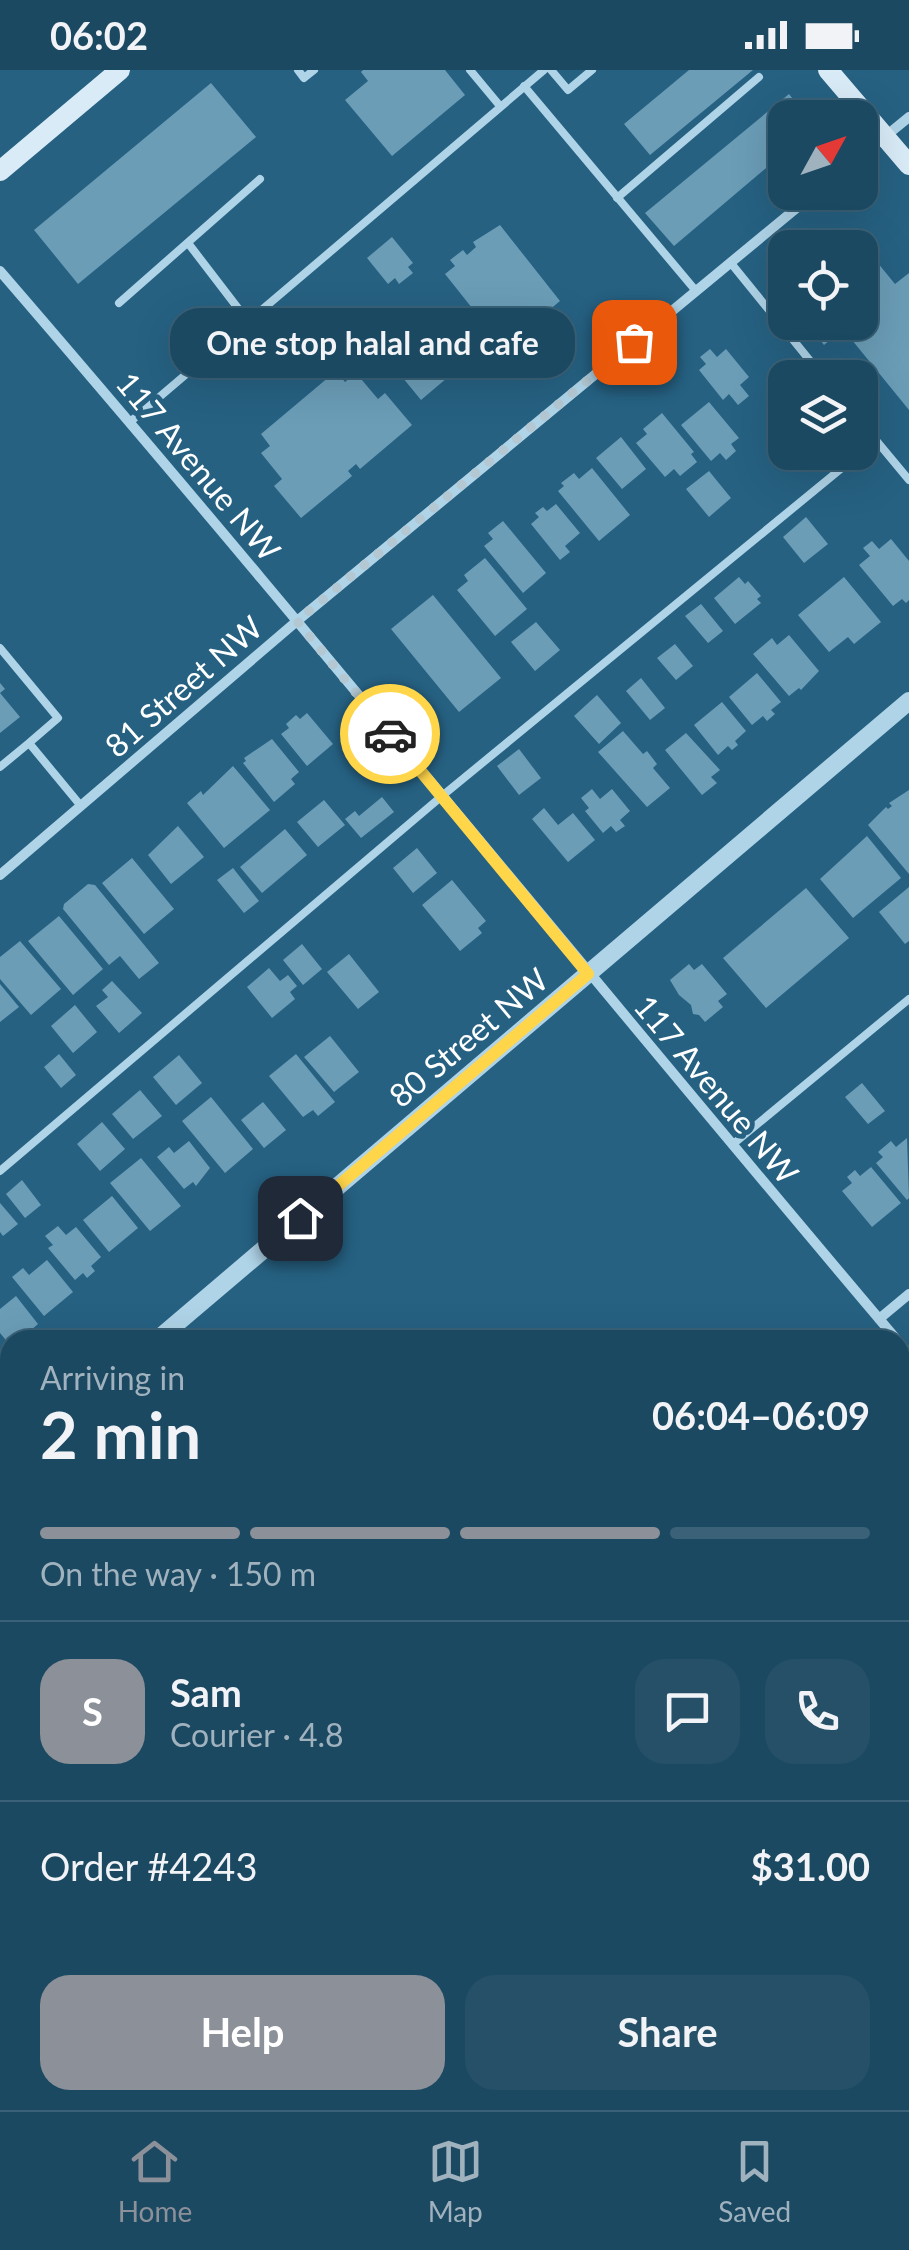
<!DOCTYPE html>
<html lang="en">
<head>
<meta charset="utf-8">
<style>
	body { margin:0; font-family:Lato,sans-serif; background:#255068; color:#f1f3f6; height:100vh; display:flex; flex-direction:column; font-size:38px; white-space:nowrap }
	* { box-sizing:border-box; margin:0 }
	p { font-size:32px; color:#a0b2be }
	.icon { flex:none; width:55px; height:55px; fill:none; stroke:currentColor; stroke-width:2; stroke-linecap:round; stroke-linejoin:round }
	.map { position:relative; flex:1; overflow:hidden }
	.side { position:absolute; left:0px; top:1260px; width:910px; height:780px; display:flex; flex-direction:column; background:#1c4962; border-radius:30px 30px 0 0; box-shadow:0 10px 40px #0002,0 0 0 2px #3a6177 }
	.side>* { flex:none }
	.needle { width:65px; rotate:50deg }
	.controls { position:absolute; left:768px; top:30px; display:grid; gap:20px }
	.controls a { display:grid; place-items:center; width:110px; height:110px; border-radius:20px; background:#1c4962; box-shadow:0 10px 40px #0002,0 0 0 2px #3a6177; font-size:50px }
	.pin { position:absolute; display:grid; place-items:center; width:85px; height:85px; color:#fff; margin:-42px; border-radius:20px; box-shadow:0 5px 15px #0006 }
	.courier { position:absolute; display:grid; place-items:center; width:100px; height:100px; margin:-50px; border:8px solid #ffd54a; border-radius:50%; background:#fff; color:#222; box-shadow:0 2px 12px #0007 }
	.bubble { position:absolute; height:70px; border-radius:30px; background:#1c4962; box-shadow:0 10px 40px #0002,0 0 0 2px #3a6177; font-size:32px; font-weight:700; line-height:70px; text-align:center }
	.summary em { font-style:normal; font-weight:700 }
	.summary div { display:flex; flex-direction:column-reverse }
	.summary { display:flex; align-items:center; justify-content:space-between; height:170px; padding:0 40px }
	h1 { font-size:65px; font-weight:700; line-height:75px }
	.bar { display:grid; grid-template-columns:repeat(4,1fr); gap:15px 10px; align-content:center; height:120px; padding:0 40px }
	.bar i { height:12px; border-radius:8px; background:#3a6177 }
	.bar .current { background:#8c9099 }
	.bar p { grid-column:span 4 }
	.line { display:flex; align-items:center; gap:25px; padding:0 40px; border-top:2px solid #3a6177 }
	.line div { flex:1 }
	.round { display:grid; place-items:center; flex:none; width:105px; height:105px; border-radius:30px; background:#255068 }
	.primary-button { display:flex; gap:20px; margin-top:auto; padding:20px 40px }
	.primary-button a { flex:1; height:115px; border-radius:30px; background:#8c9099; color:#fff; font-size:40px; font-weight:700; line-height:115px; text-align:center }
	.primary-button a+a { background:#255068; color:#f1f3f6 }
	.status { display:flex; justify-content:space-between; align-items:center; height:70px; padding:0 50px; background:#1c4962; direction:ltr }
	.status svg { height:28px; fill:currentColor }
	.tab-bar { display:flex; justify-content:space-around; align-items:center; height:140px; border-top:2px solid #3a6177; background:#1c4962; font-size:28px; color:#a0b2be }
	.tab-bar a { display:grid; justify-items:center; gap:5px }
	.tab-bar .current { color:#8c9099 }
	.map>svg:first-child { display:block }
</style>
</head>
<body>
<div class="status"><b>06:02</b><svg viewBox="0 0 49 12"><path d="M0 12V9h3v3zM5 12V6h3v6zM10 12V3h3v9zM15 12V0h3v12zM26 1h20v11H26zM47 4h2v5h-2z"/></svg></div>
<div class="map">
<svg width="909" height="2040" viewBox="0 0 909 2040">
	<rect width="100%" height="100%" fill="#266182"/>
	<!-- building -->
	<path fill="#6b9db7" d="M363,0H445L465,25L392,86L345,30L368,11L361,2Z
		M689,0H753L650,85L624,54Z
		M211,13L256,67L78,214L34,160Z
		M789,24L808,48H785V82L674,176L645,143Z
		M500,155L560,231L548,241L552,247L540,257L535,251L527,258L531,263L519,273L515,268L503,277L445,204L455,196L450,190L463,180L467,185L476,177L473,172Z
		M392,167L413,193L408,197L413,203L399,214L395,208L388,214L367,188Z
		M859,170L895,214L909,203V340L843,259L824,275L806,252H860V178H850Z
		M446,246L453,253L459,248L484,279L456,302L431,271L442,261L436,254Z
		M414,274L421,283L424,280L447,308L421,330L398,302L402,299L395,290Z
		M710,279L717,287L726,279L749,307L740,315L749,326L738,335L729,324L723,330L699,300L706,294L700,287Z
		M336,301L345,312L356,303L378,329L385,323L412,355L360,399L356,394L348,401L352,406L301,448L274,416L282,409L261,383L270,376L261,364Z
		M709,332L739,368L731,374L736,381L726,390L720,383L711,391L681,355Z
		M662,343L694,382L691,384L697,392L680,406L674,399L665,407L636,373L647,364L643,359Z
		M621,367L646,399L622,419L596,388Z
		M592,398L630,445L599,471L558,421L564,416L561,413L574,403L579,409Z
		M709,401L731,428L709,447L686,419Z
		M556,434L580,463L565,476L570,482L560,490L531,454L539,447L535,443L543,437L547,441Z
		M806,447L828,474L804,493L783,467Z
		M503,451L546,503L523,523L484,476L493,469L488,463Z
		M891,469L909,491V530L906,533L902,529L893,536L859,495L870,486L863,478L872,471L879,479Z
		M485,488L527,539L495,566L457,520L468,511L464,505Z
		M739,507L745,514L748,511L761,526L757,529L761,533L735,554L714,528Z
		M844,507L881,552L854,574L848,567L829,582L798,545Z
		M433,525L501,608L459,642L391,559Z
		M701,534L723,561L708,573L685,546Z
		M536,552L560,580L535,601L511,572Z
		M789,565L819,601L801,620L799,618L789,626L753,584L772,568L777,575Z
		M675,574L693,596L676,610L657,588Z
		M757,603L781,632L771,640L775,644L767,651L763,646L752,655L729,627Z
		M641,608L665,638L650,650L626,621Z
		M0,613L5,619L0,623L20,647L0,663Z
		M597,625L621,653L599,674L574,646Z
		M722,632L746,661L735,671L738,675L732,680L728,676L718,685L694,655Z
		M307,643L333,674L307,696L281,664L289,658L286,654L296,645L300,649Z
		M623,661L643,684L647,681L657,694L653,698L670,718L647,737L598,682Z
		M686,663L720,700L711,707L717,713L702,725L665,680Z
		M272,669L299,702L291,709L295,714L274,732L243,693L246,691L244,688Z
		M519,679L541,708L519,725L497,696Z
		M233,696L270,740L224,778L187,733L201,721L203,725Z
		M592,719L600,729L612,719L630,741L620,750L625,756L616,762L611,756L603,763L585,741L589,738L581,728Z
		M909,720V804L868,755L886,737L888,739L892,736L889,733Z
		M382,727L394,742L361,768L345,749L355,741L359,746Z
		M324,730L345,755L318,777L297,752Z
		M544,738L558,755L573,743L595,770L568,792L532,749Z
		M178,756L204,787L171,814L148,785Z
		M285,759L307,785L262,823L240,797Z
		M867,766L901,808L853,848L820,809Z
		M417,778L437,803L413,823L393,798Z
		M132,788L174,839L144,864L102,813Z
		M233,798L259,831L244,843L217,810Z
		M452,810L486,851L478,858L482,863L460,881L422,835Z
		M88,814L95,815L159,893L139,909L120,886L109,895L63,839L64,834Z
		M909,817V871L905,874L879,842Z
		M806,818L849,868L766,938L723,888Z
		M59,846L103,899L73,925L28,871Z
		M20,871L61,919L31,945L0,909V887Z
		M302,874L322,899L303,915L283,890Z
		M349,884L379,922L358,939L327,902Z
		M689,894L694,900L702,894L727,924L718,931L723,937L705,952L699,945L693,944L691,935L679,925L670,910Z
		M269,898L280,911L288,905L297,916L290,922L295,929L272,948L247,917Z
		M112,911L142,943L119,963L96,936L108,927L102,920Z
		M0,914L19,937L0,952Z
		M75,935L97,962L73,983L51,956Z
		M330,966L359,1002L334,1022L304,987Z
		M59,984L76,1005L61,1018L44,997Z
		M296,984L335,1032L318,1046L313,1040L303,1047L269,1006Z
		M179,985L202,1013L176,1035L153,1007Z
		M862,1013L885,1041L868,1054L845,1027Z
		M140,1020L162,1046L133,1069L112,1044Z
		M211,1027L253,1079L225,1103L182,1051Z
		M263,1032L286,1060L264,1078L241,1050Z
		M102,1052L125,1079L100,1101L77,1074Z
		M907,1068L909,1128L907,1130L876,1093L883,1087L878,1082L891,1071L896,1077Z
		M189,1071L210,1098L196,1116L193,1112L184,1119L157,1087L169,1077L174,1083Z
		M141,1088L181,1136L150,1161L110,1113Z
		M871,1097L901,1133L872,1157L842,1121L852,1113L847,1107L855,1100L860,1106Z
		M22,1110L41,1135L25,1148L6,1124Z
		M112,1126L138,1158L109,1182L83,1150Z
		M0,1133L18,1154L3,1166L0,1162Z
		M58,1156L66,1165L76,1157L101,1187L91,1196L95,1201L87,1208L83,1203L75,1210L48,1178L53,1175L45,1166Z
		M47,1190L73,1222L44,1246L12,1207L23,1198L29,1205Z
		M16,1226L38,1254L30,1261L34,1266L29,1270H10V1275L0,1263V1239Z
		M0,1951H4L13,2040H0Z
		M48,2030H352V2033L282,2040H49Z"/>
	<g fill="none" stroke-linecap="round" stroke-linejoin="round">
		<!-- path -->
		<path stroke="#afd3e7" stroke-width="5" stroke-dasharray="5 8" stroke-linecap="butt" d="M900,1605L909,1600
			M0,1735L10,1731"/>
		<!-- service -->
		<path stroke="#afd3e7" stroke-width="8" d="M298,0L304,8L314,0
			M470,0L500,36
			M551,0L568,20L592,0
			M524,16L696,221
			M617,128L759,7
			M188,173L247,250
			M730,192L824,308
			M119,233L260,109
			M860,351L909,410
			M130,352L544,0
			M0,578L58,648L29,673L81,736
			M0,697L29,673
			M732,1075L909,929
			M0,1101L442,726L876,370"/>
		<!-- minor -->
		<path stroke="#afd3e7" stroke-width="10" d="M860,87L909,47
			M0,201C304,553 596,915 897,1270
			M0,805L297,551L816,122
			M879,1249L909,1224
			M900,1274L909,1284"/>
		<!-- tertiary -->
		<path stroke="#afd3e7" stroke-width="18" d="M157,1270L909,631
			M0,1403L10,1395"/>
		<!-- secondary -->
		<path stroke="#d8ebf6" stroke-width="20" d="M828,0L909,95
			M0,101L120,0"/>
		<!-- tram -->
		<path stroke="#fff" stroke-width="2.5" d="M900,1748L909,1747
			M900,1769H909
			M0,1839L10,1838
			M0,1860L10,1859"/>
	</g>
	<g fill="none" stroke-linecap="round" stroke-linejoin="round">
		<!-- done -->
		<path stroke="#b3c8d3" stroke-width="10" stroke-dasharray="0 18" d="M390,664L297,551L634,272"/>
		<!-- route -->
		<path stroke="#ffd54a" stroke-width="12" d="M300,1148L588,904L390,664"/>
	</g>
	<g text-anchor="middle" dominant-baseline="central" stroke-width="10" stroke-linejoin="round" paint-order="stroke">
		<!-- street labels -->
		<g font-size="32" fill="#fff" stroke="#266182">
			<text transform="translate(199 396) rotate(50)">117 Avenue NW</text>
			<text transform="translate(183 616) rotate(-41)">81 Street NW</text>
			<text transform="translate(468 967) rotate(-40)">80 Street NW</text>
			<text transform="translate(717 1019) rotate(50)">117 Avenue NW</text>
		</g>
	</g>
</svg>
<div class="controls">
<a><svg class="needle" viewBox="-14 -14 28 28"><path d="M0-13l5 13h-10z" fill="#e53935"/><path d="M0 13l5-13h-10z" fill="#a0b2be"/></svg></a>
<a><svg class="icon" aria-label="locate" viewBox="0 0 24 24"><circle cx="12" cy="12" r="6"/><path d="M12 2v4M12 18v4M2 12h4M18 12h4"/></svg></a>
<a><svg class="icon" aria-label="layers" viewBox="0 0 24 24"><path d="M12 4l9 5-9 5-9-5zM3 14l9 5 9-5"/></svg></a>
</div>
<div class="pin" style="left:634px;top:272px;background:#ea580c"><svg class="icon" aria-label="bag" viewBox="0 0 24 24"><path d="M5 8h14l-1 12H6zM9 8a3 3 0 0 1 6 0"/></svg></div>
<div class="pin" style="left:300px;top:1148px;background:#1f2937"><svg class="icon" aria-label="home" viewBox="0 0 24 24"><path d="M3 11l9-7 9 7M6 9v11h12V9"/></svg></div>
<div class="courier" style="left:390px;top:664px"><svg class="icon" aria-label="car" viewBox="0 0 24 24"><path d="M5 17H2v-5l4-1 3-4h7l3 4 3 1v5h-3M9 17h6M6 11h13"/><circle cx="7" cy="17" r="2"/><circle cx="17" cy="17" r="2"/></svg></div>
<div class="bubble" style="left:170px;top:238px;width:405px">One stop halal and cafe</div>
<section class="side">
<div class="summary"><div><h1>2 min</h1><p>Arriving in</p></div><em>06:04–06:09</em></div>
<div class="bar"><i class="current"></i><i class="current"></i><i class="current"></i><i></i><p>On the way · 150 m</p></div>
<div class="line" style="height:180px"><b class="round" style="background:#8c9099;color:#fff">S</b><div><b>Sam</b><p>Courier · 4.8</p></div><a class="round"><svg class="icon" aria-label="chat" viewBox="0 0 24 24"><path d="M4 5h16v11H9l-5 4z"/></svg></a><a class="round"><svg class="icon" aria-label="phone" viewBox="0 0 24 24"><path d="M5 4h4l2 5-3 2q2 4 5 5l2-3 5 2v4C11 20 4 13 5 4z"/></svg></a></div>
<div class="line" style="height:130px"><div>Order #4243</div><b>$31.00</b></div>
<div class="primary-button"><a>Help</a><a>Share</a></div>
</section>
</div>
<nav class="tab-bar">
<a class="current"><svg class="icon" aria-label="home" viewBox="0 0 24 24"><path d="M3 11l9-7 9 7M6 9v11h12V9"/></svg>Home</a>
<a><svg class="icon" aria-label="map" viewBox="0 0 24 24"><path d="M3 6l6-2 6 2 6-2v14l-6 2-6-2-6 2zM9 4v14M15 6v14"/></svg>Map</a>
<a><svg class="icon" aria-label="saved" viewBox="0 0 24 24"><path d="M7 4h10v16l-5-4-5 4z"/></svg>Saved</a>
</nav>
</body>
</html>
